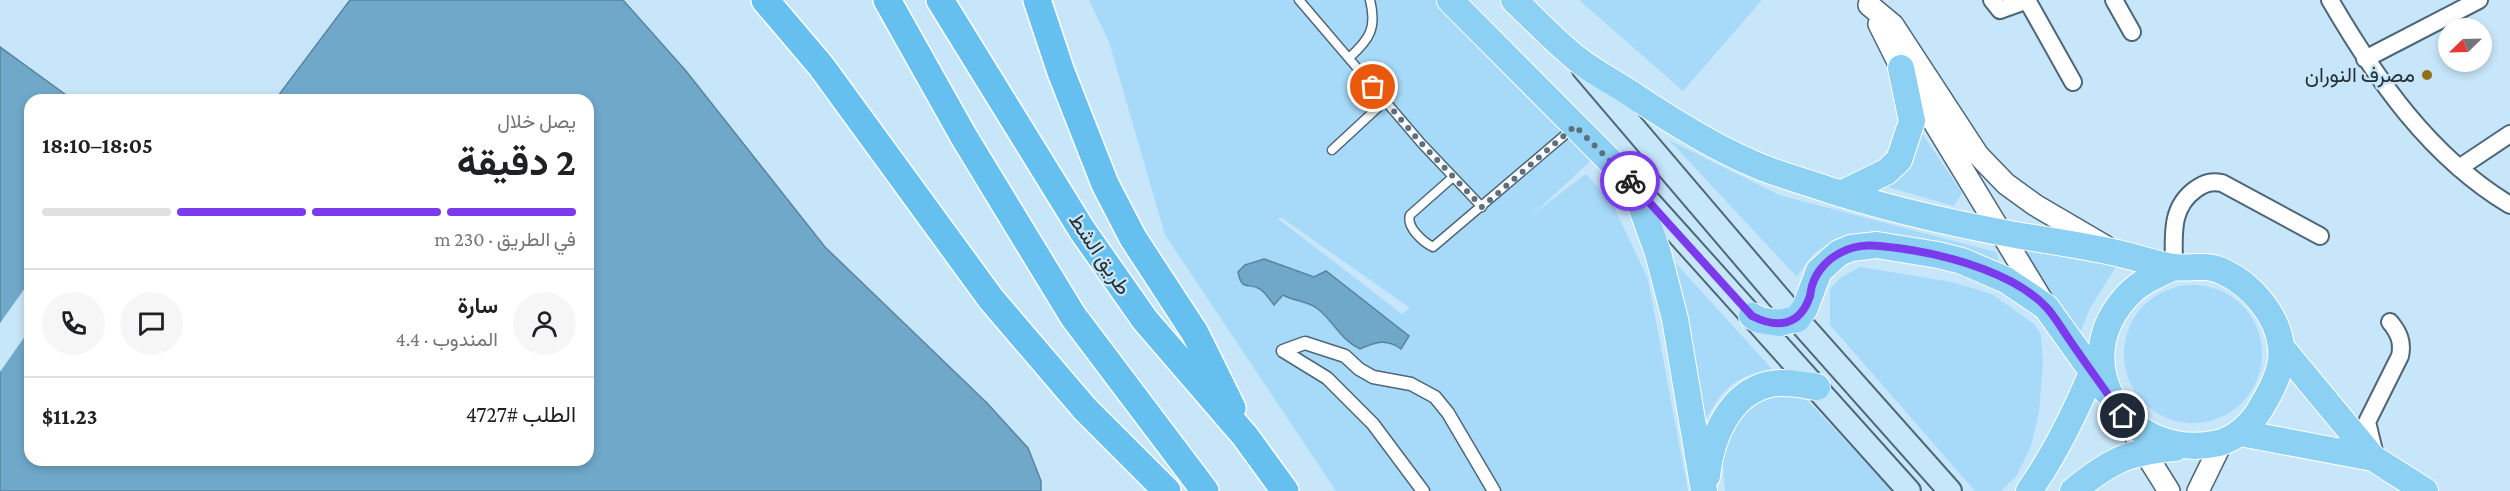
<!DOCTYPE html>
<html lang="ar">
<head>
<meta charset="utf-8">
<style>
	body { margin:0; font-family:"Crimson Pro",Vazirmatn,serif; background:#f6f6f6; color:#202124; direction:rtl; height:100vh; display:flex; flex-direction:column; font-size:22px; white-space:nowrap }
	* { box-sizing:border-box; margin:0 }
	p { font-size:20px; color:#757577 }
	.icon { flex:none; width:33px; height:33px; fill:none; stroke:currentColor; stroke-width:2; stroke-linecap:round; stroke-linejoin:round }
	.map { position:relative; flex:1; overflow:hidden; direction:ltr }
	.sheet { position:absolute; left:24px; top:94px; width:570px; height:372px; display:flex; flex-direction:column; background:#fff; border-radius:18px; box-shadow:0 3px 9px #0003; direction:rtl }
	.sheet>* { flex:none }
	.needle { width:39px; rotate:247deg }
	.buttons { position:absolute; left:2438px; top:18px; display:grid; gap:12px }
	.buttons a { display:grid; place-items:center; width:54px; height:54px; border-radius:50%; background:#fff; box-shadow:0 3px 9px #0003; font-size:30px }
	.pin { position:absolute; display:grid; place-items:center; width:51px; height:51px; color:#fff; margin:-26px; border:3px solid #fff; border-radius:50%; box-shadow:0 2px 6px #0007 }
	.courier { position:absolute; display:grid; place-items:center; width:60px; height:60px; margin:-30px; border:4px solid #7c3aed; border-radius:50%; background:#fff; color:#222; box-shadow:0 2px 8px #0007 }
	.headline em { font-style:normal; font-weight:700 }
	.headline div { display:flex; flex-direction:column-reverse }
	.headline { display:flex; align-items:center; justify-content:space-between; height:102px; padding:0 18px }
	h1 { font-size:39px; font-weight:700; line-height:45px }
	.bar { display:grid; grid-template-columns:repeat(4,1fr); gap:9px 6px; align-content:center; height:72px; padding:0 18px }
	.bar i { height:8px; border-radius:4px; background:#e0e0e0 }
	.bar .active { background:#7c3aed }
	.bar p { grid-column:span 4 }
	.line { display:flex; align-items:center; gap:15px; padding:0 18px; border-top:2px solid #e0e0e0 }
	.line div { flex:1 }
	.round { display:grid; place-items:center; flex:none; width:63px; height:63px; border-radius:32px; background:#f6f6f6 }
	.map>svg:first-child { display:block }
</style>
</head>
<body>
<div class="map">
<svg width="2510" height="491" viewBox="0 0 2510 491">
	<rect width="100%" height="100%" fill="#c8e6f9"/>
	<!-- green -->
	<path fill="#a7daf9" fill-rule="evenodd" d="M1089,0H1443L1595,157L1532,215L1586,174L1612,203L1648,279L1688,491H1336L1165,235L1109,42ZM1277,218H1282L1410,308L1402,314Z
		M1579,0H1762L1683,91Z
		M1917,126L1962,193L1954,206L1881,185Z
		M1669,140L1779,195L1996,252L1999,260C1961,251 1863,230 1829,244C1813,251 1806,263 1797,277Z
		M2020,249L2116,267L2090,308L2080,333Z
		M1671,258L1772,369C1762,372 1750,374 1741,379C1722,388 1712,409 1702,426Z
		M1860,267L1952,282L1992,294L2034,324L2041,335L2043,362L2039,412L2031,446L2017,475L2001,491H1975L1830,325V289L1840,278Z
		M2124 354a69 69 0 1 1 138 0a69 69 0 1 1-138 0Z
		M1778,394L1802,395L1893,491H1725L1722,452L1743,407Z"/>
	<!-- water -->
	<path fill="#70a8ca" stroke="#5a849e" stroke-width="1.5" d="M350,0H623L686,71L825,247L987,403L1028,448L1041,481V491H0V47L73,100H30V460H588V100H275Z
		M1264,259L1314,277L1326,271L1409,336L1401,349C1387,338 1375,342 1360,349C1341,340 1334,322 1318,309C1307,300 1295,302 1283,295L1274,305C1270,300 1265,292 1260,289C1248,282 1242,292 1238,272L1245,265Z"/>
	<!-- pier -->
	<path fill="#c8e6f9" d="M30,281V329L0,372V323Z"/>
	<g fill="none" stroke-linecap="round" stroke-linejoin="round">
		<!-- service casing -->
		<g stroke="#4d6778" stroke-width="11">
			<path id="service" d="M1299,0L1422,144L1482,207
				M1349,58C1370,39 1377,28 1370,0
				M1332,150L1385,101
				M1453,177L1410,215C1406,227 1423,242 1433,247L1573,128"/>
		</g>
		<!-- pedestrian casing -->
		<g stroke="#4d6778" stroke-width="15">
			<path id="pedestrian" d="M1423,491L1373,424L1327,378L1283,351L1305,343L1345,356L1359,369L1373,377L1411,384L1435,397L1448,413L1494,491"/>
		</g>
		<!-- minor casing -->
		<g stroke="#4d6778" stroke-width="20">
			<path id="minor" d="M1992,0L2000,10L2025,1
				M2027,0L2073,82
				M2114,0L2132,32
				M2330,0C2376,79 2430,157 2510,205
				M2365,59L2479,0
				M2459,168L2510,134
				M2174,267C2174,237 2169,208 2196,189C2205,183 2211,181 2222,183L2320,236
				M2375,455L2367,422L2400,356C2403,342 2399,333 2390,322"/>
		</g>
		<!-- tertiary casing -->
		<g stroke="#4d6778" stroke-width="24">
			<path id="tertiary" d="M1869,5L1893,25L1978,155L2006,184L2035,205L2105,246
				M1879,24L1901,68L2045,305
				M2137,440L2169,491
				M2198,491L2222,442"/>
		</g>
		<!-- secondary casing -->
		<g stroke="#4d6778" stroke-width="26">
			<path id="secondary" d="M1583,68L1797,319L1950,491
				M1635,186L1909,491"/>
		</g>
		<!-- primary casing -->
		<g stroke="#fff" stroke-width="28">
			<path id="primary" d="M1450,0L1633,184L1658,253L1675,319L1704,491
				M1514,0C1533,18 1551,37 1571,54C1588,69 1610,80 1630,93C1667,118 1706,143 1747,161C1766,170 1788,177 1808,183C1878,207 1948,223 2021,236C2053,241 2085,246 2117,253C2135,257 2154,264 2173,267C2191,269 2206,263 2224,272C2251,285 2277,314 2281,346C2284,367 2272,389 2262,406C2253,423 2237,438 2219,443C2127,464 2061,362 2130,293C2142,281 2159,274 2174,267
				M1841,194L1886,172L1899,160L1912,121L1901,68
				M1752,316L1760,320L1779,323L1797,319L1805,308L1819,271L1839,253L1851,248L1877,245L1938,255L1962,261L2006,280L2046,307L2106,391
				M2281,347L2373,458L2425,491
				M2240,433L2373,458
				M1707,476C1711,438 1729,393 1770,384C1786,381 1802,385 1817,387
				M2029,491C2058,450 2079,405 2098,358
				M2073,491C2110,461 2127,452 2175,448"/>
		</g>
		<!-- trunk casing -->
		<g stroke="#fff" stroke-width="30">
			<path id="trunk" d="M765,0L821,66L991,299L1085,409L1167,491
				M887,0L964,137L1073,316L1205,491
				M940,0L1082,230L1145,320L1245,436L1285,491
				M1037,0L1061,72L1105,184L1133,238L1195,333L1232,408"/>
		</g>
		<!-- service -->
		<use href="#service" stroke="#fff" stroke-width="8"/>
		<!-- pedestrian -->
		<use href="#pedestrian" stroke="#fff" stroke-width="12"/>
		<!-- minor -->
		<use href="#minor" stroke="#fff" stroke-width="16"/>
		<!-- tertiary -->
		<use href="#tertiary" stroke="#fff" stroke-width="21"/>
		<!-- secondary -->
		<use href="#secondary" stroke="#c6e7f9" stroke-width="22"/>
		<!-- primary -->
		<use href="#primary" stroke="#8cd0f3" stroke-width="26"/>
		<!-- trunk -->
		<use href="#trunk" stroke="#66c0ef" stroke-width="27"/>
	</g>
	<g fill="none" stroke-linecap="round" stroke-linejoin="round">
		<!-- done -->
		<path stroke="#5e707b" stroke-width="6" stroke-dasharray="0 10.8" d="M1373,87L1422,144L1482,207L1575,126L1630,181"/>
		<!-- route -->
		<path stroke="#7c3aed" stroke-width="8" d="M1630,181L1752,316C1778,329 1800,326 1810,296C1811,292 1811,287 1813,283C1817,271 1828,259 1840,253C1862,240 1887,247 1911,250C1954,257 2017,275 2047,308C2056,318 2063,331 2071,342C2088,367 2106,391 2123,416"/>
	</g>
	<!-- markers -->
	<circle fill="#936f17" stroke="#c8e6f9" stroke-width="2" cx="2427" cy="75" r="6"/>
	<g text-anchor="middle" dominant-baseline="central" stroke-width="4.5" stroke-linejoin="round" paint-order="stroke">
		<!-- poi labels -->
		<g font-size="21" fill="#253037" stroke="#c8e6f9" text-anchor="end">
			<text x="2415" y="75">مصرف النوران</text>
		</g>
		<!-- street labels -->
		<g font-size="21" fill="#253037" stroke="#c8e6f9">
			<text transform="translate(1100 254) rotate(56)">طريق الشط</text>
		</g>
	</g>
</svg>
<div class="buttons">
<a><svg class="needle" viewBox="-14 -14 28 28"><path d="M0-13l5 13h-10z" fill="#e53935"/><path d="M0 13l5-13h-10z" fill="#757577"/></svg></a>
</div>
<div class="pin" style="left:1373px;top:87px;background:#ea580c"><svg class="icon" aria-label="bag" viewBox="0 0 24 24"><path d="M5 8h14l-1 12H6zM9 8a3 3 0 0 1 6 0"/></svg></div>
<div class="pin" style="left:2123px;top:416px;background:#1f2937"><svg class="icon" aria-label="home" viewBox="0 0 24 24"><path d="M3 11l9-7 9 7M6 9v11h12V9"/></svg></div>
<div class="courier" style="left:1630px;top:181px"><svg class="icon" aria-label="bike" viewBox="0 0 24 24"><circle cx="6" cy="16" r="4"/><circle cx="18" cy="16" r="4"/><path d="M6 16l4-8h5l3 8M10 8l3 8H6M13 5h3"/></svg></div>
<section class="sheet">
<div class="headline"><div><h1>2 دقيقة</h1><p>يصل خلال</p></div><em>18:05–18:10</em></div>
<div class="bar"><i class="active"></i><i class="active"></i><i class="active"></i><i></i><p>في الطريق · 230 m</p></div>
<div class="line" style="height:108px"><a class="round"><svg class="icon" aria-label="person" viewBox="0 0 24 24"><circle cx="12" cy="8" r="4"/><path d="M4 21q1-7 8-7t8 7"/></svg></a><div><b>سارة</b><p>المندوب · 4.4</p></div><a class="round"><svg class="icon" aria-label="chat" viewBox="0 0 24 24"><path d="M4 5h16v11H9l-5 4z"/></svg></a><a class="round"><svg class="icon" aria-label="phone" viewBox="0 0 24 24"><path d="M5 4h4l2 5-3 2q2 4 5 5l2-3 5 2v4C11 20 4 13 5 4z"/></svg></a></div>
<div class="line" style="height:78px"><div>الطلب #4727</div><b>$11.23</b></div>
</section>
</div>
</body>
</html>
